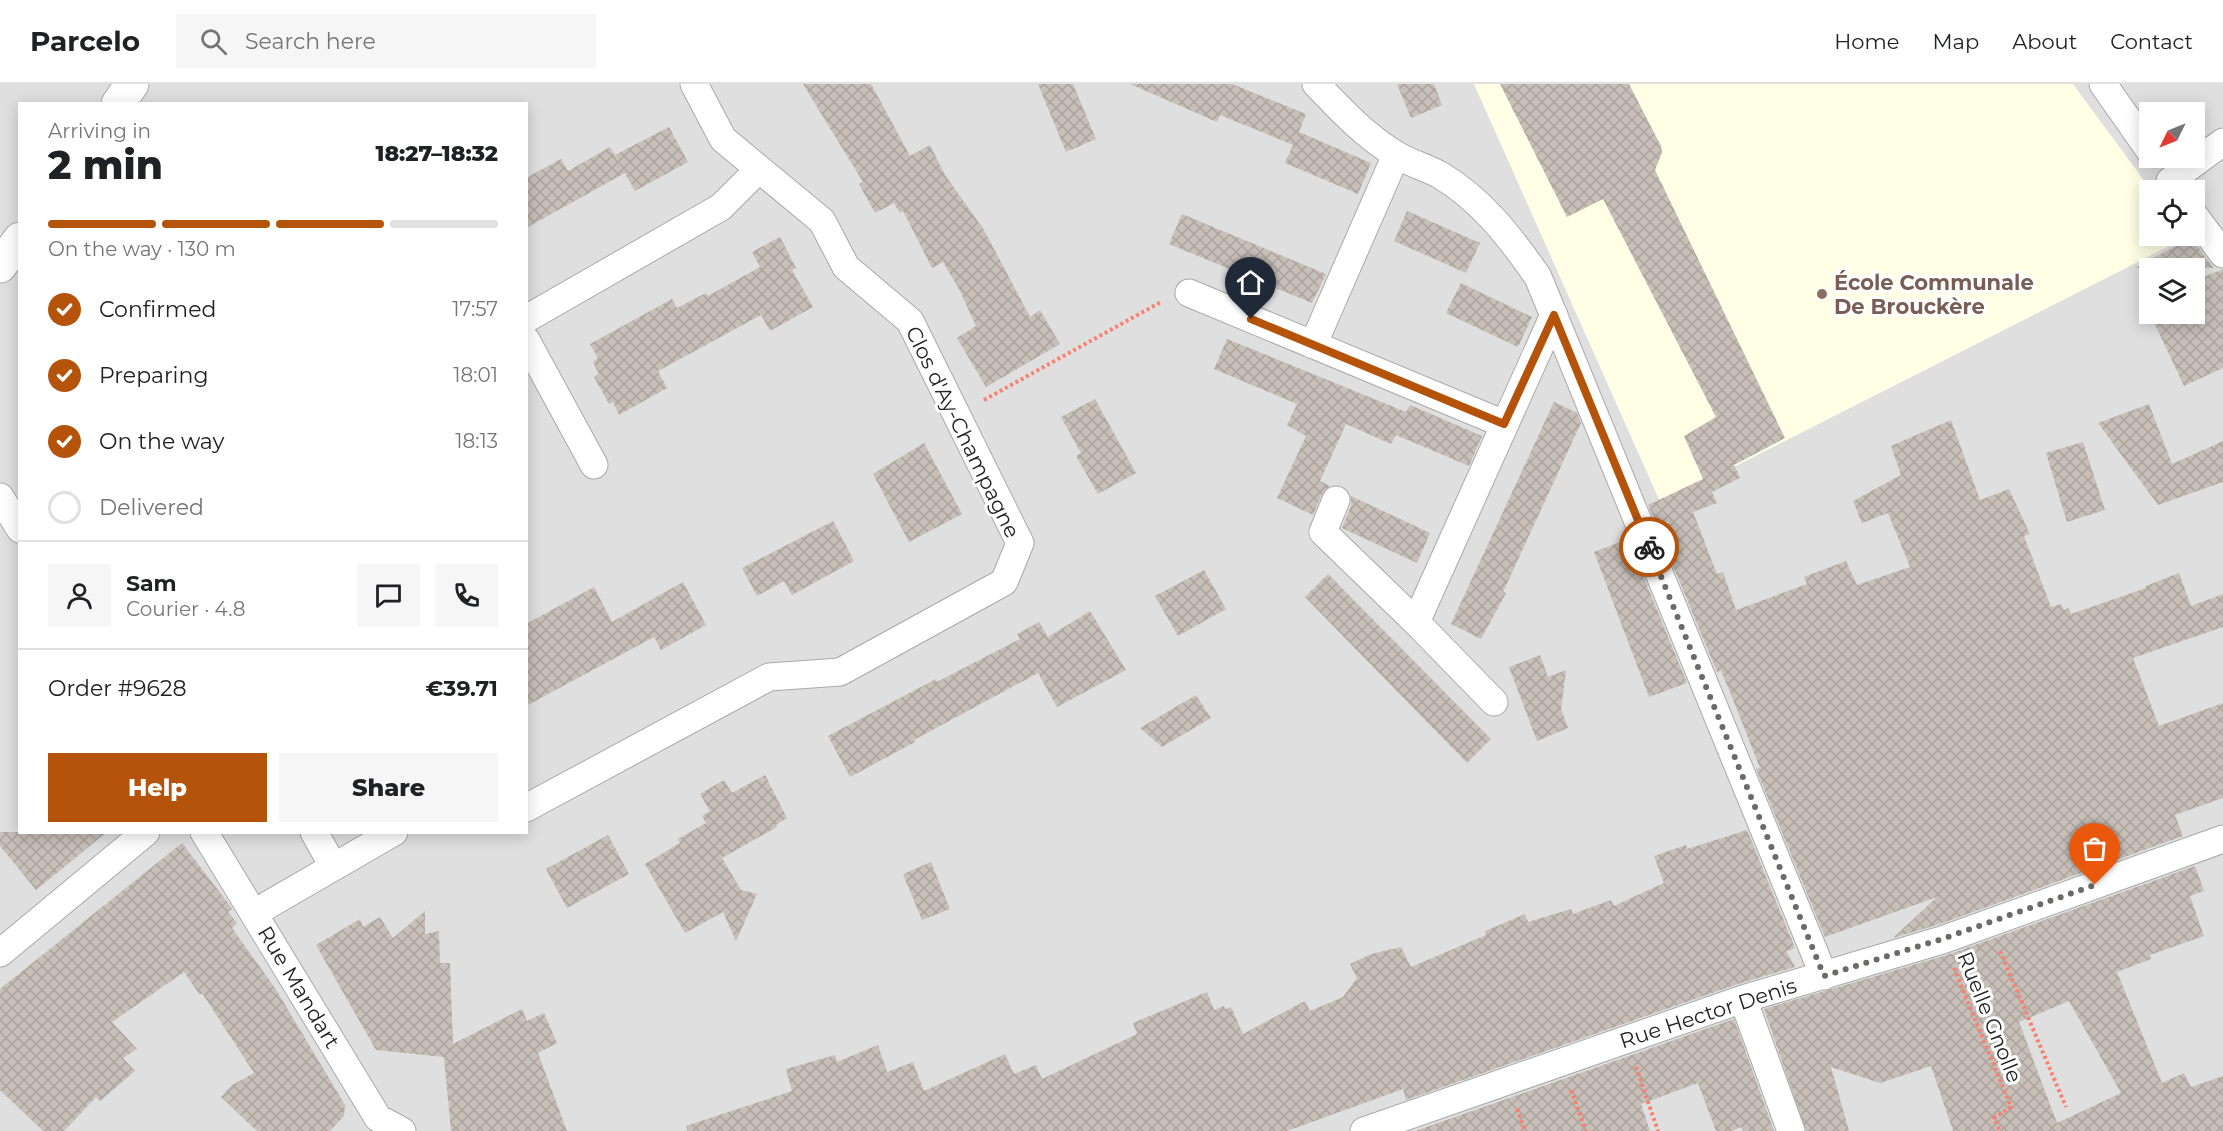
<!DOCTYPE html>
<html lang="en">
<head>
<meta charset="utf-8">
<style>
	body { margin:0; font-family:Montserrat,sans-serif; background:#f6f6f6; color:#202124; height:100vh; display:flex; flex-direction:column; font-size:22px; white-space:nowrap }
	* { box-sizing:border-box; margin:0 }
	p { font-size:20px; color:#757577 }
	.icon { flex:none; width:33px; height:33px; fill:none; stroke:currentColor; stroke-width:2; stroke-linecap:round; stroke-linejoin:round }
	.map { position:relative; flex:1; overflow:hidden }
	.sheet { position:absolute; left:18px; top:18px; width:510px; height:732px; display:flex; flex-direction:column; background:#fff; border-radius:0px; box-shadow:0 3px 15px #0003 }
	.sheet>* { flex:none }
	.needle { width:39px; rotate:227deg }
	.controls { position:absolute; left:2139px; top:18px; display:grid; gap:12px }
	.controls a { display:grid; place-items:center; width:66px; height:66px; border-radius:0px; background:#fff; box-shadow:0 3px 15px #0003; font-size:30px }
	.pin { position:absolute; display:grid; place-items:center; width:51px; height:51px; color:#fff; margin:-62px -26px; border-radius:50% 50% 50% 0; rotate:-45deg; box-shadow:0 0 6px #0007 }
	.pin .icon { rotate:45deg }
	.courier { position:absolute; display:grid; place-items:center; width:60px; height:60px; margin:-30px; border:4px solid #b45309; border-radius:50%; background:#fff; color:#222; box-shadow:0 2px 8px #0007 }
	.headline em { font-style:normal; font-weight:800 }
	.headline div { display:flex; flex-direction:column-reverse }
	.headline { display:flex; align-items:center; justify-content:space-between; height:102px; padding:0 30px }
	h1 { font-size:39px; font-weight:800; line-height:45px }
	.bar { display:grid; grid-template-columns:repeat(4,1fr); gap:9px 6px; align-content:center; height:72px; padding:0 30px }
	.bar i { height:8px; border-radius:4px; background:#e0e0e0 }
	.bar .current { background:#b45309 }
	.bar p { grid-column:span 4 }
	.line { display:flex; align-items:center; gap:15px; padding:0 30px; border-top:2px solid #e0e0e0 }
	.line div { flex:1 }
	.round { display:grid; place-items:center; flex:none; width:63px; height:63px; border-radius:0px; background:#f6f6f6 }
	ol { padding:0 30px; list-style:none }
	li { display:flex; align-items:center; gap:18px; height:66px }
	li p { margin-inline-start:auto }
	li .icon { padding:6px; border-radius:50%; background:#b45309; color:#fff; stroke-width:4 }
	li:last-child { color:#757577 }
	li i { width:33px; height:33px; border:3px solid #e0e0e0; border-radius:50% }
	.cta { display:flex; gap:12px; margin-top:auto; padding:12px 30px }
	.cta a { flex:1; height:69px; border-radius:0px; background:#b45309; color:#fff; font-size:24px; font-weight:800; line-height:69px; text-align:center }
	.cta a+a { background:#f6f6f6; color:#202124 }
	header { display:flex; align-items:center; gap:36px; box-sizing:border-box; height:84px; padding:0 30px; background:#fff; border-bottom:2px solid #e0e0e0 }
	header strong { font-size:28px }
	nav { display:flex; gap:33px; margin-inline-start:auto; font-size:21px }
	.search { width:420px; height:54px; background:#f6f6f6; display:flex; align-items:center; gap:15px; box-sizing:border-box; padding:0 21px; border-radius:0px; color:#757577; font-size:22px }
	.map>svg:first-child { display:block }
</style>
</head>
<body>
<header>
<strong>Parcelo</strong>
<div class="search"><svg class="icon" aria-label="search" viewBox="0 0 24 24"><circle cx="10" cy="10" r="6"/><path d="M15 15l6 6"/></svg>Search here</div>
<nav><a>Home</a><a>Map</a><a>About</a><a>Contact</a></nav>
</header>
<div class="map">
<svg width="2223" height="1047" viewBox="0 0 2223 1047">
	<defs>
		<pattern id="building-cross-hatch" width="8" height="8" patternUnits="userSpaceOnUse" patternTransform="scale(1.5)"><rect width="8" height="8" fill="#c7bfb8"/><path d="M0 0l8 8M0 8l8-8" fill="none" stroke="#aba49e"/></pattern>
	</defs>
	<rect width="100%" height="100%" fill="#f2efe9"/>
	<!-- residential -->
	<path fill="#e0dfdf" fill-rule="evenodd" d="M0,0H2223V1047H0ZM20,20H526V748H20ZM2150,28H2194V74H2150ZM2150,106H2194V152H2150ZM2150,184H2194V230H2150Z"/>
	<!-- education -->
	<path fill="#ffffe5" d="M1474,0H2073L2151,106L2150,152H2183L2185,154L1661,420Z"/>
	<!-- building -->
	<path fill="url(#building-cross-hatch)" fill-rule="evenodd" d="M803,0H871L910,72L930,61L945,91L984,146L1030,233L1040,226L1060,260L986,303L957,254L976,242L959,205L943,178L932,184L903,127L900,129L894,119L875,129L859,100L863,98Z
		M1038,0H1073L1096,55L1066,68Z
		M1130,0H1232L1306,30L1299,48L1371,79L1358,110L1285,79L1293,61L1220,31L1217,38Z
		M1397,0H1434L1442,21L1411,34Z
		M1500,0H1629L1661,62L1662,69L1655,86L1785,354L1734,381L1740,394L1712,408L1717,419L1693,428L1717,490L1723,488L1736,526L1807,500L1804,493L1846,477L1857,501L1910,483L1888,429L1862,439L1853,417L1901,391L1891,362L1951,336L1980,416L2009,405L2030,450L2024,452L2051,523L2061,520L2064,526L2069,524L2071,530L2146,504V502L2179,489L2191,522L2223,510V543L2133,574L2159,642L2223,619V714L2175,731L2183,752L1937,841L1893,854L1937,813L1825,853L1756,685L1760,684L1730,608L1721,587L1717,588L1657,443L1669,439L1668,437L1656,441L1648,421L1703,395L1684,352L1716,333L1603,115L1567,133Z
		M669,43L688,78L635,107L615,71Z
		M610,63L625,89L526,144V94L561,75L568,87Z
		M1407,127L1480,159L1466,189L1394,157Z
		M1182,130L1326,190L1312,219L1169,160Z
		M780,153L796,184L792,186L813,223L770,247L761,231L658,287L667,304L619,331L613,318L609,320L594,293L599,290L593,278L598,274L590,260L672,215L677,224L706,209L708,212L760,183L752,168Z
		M2191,154L2214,184H2135Z
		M2223,185V284L2184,302L2150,230H2194V197Z
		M1461,199L1532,233L1518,263L1446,229Z
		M1227,255L1406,328L1410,321L1482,352L1469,382L1396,351L1391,360L1346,340L1320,397L1330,402L1322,410L1313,431L1277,414L1306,352L1287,341L1297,320L1214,285Z
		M1095,315L1136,389L1098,410L1076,372L1081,369L1061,333Z
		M1554,318L1577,329L1581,339L1503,508L1506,509L1481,555L1451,540Z
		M2149,320L2172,380L2223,357V398L2158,421L2098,339Z
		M2083,358L2105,426L2067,438L2046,369Z
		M924,359L962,430L909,458L873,390Z
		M1351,412L1430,449L1417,479L1342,444L1351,422Z
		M833,437L854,477L792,511L784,497L757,512L742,484Z
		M1628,455L1687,599L1649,613L1594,468Z
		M1204,486L1226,525L1178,552L1155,512Z
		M1328,490L1491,655L1467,679L1305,513Z
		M683,498L706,541L661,566L654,553L526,622V540L594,503L612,538Z
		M1090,527L1126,586L1057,623L1038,589L914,656L915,658L850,693L828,652L936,595L937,598L1020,555L1017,550L1039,538L1048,553Z
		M1540,571L1548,593L1566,586L1561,625L1568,644L1537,657L1509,583Z
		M1196,611L1211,634L1162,663L1140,644Z
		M765,691L787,734L776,741L777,743L722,774L741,806L757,810L736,857L723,828L685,849L645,780L680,759L678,755L706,739L702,732L710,727L700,710L724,696L732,709Z
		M1747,746L1795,864L1786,867L1795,883L1738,900L1406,1016L1403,1005L1287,1047H687L686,1042L792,1007L786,985L835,971L837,978L878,961L887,988L913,978L924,1007L1005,970L1014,990L1036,981L1042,995L1137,950L1133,939L1207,908L1214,926L1224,922L1225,925L1231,923L1243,950L1305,917L1310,927L1343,913L1357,894L1350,880L1371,870L1401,863L1411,883L1486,851L1485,847L1525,830L1528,838L1571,825L1573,830L1611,816L1614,822L1664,799L1654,772L1686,761L1687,765Z
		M0,748H107L36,806L0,762Z
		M608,751L629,790L567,824L546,785Z
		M182,759L231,823L232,825L228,828L237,839L232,844L275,904L345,1021L344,1032L330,1047H257L221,1013L232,1001L254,989L202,909L200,911L184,888L112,938L137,965L123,974L135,987L100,1017L96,1013L64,1047H43L0,1006V905Z
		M931,778L950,825L922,836L903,790Z
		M2195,782L2204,807L2190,812L2204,852L2150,871L2151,875L2117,888L2162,999L2184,989L2191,1003L2223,992V1047H1953L1931,982L1880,999L1831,983L1849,1047H1806L1764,925L1947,871ZM2069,917L2121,1009L2057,1039L2019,938Z
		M425,827V850L439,847L440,879H450L453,960L522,925L527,937L544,929L557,959L538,969L567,1047H451L444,973L376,966L316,861L360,835L363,843L380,833L393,854Z
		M1734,935L1774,1047H1743L1741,1043L1732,1047H1716L1698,999L1641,1020L1650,1047H1415Z"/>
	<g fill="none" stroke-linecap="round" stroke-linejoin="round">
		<!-- minor casing -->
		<g stroke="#a9a9a9" stroke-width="29">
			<path id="minor" d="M1316,0C1341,26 1364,51 1395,70C1409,79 1426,83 1440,91C1481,115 1511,154 1538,193L1824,892
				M2103,0L2150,67
				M2170,97L2223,58
				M2194,131L2223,170
				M1189,209L1504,340
				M526,235L721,123L759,85
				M526,256L594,381
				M1313,261L1396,71
				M0,413L20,445
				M1336,416L1323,448L1416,538
				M1494,618L1416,538L1554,231
				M526,724L769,593L840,588L1004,498L1020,459L910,237L846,183L822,137L723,55L694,0
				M204,748L378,1034L402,1047
				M314,748L333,782
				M254,829L394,748
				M0,869L146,748
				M1743,915L1791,1047
				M1364,1047L1743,915L1942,856L2223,755"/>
		</g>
		<!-- tertiary casing -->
		<g stroke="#a9a9a9" stroke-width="35">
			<path id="tertiary" d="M118,20L132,0
				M0,182L20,155"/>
		</g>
		<!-- path -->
		<path stroke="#fa8072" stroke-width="4" stroke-dasharray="3 3" stroke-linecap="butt" d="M984,316L1161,218
			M2000,867L2066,1023
			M1954,884L2011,1023L1994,1034L2000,1047
			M1636,983L1658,1047
			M1571,1006L1586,1047
			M1517,1025L1525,1047"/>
		<!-- minor -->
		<use href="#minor" stroke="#fff" stroke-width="27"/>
		<!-- tertiary -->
		<use href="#tertiary" stroke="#fff" stroke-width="33"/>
	</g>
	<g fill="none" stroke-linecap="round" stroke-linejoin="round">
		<!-- done -->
		<path stroke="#6b6a68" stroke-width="6" stroke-dasharray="0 10.8" d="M1649,463L1824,892L1942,855L2095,801"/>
		<!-- route -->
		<path stroke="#b45309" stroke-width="8" d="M1251,235L1504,340L1554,231L1649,463"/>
	</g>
	<!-- markers -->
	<circle fill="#8d6e63" stroke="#fff" stroke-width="2" cx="1822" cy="210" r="6"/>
	<g text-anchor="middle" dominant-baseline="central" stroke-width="6" stroke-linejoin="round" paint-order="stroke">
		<!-- education labels -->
		<g font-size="21" font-weight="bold" fill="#785e54" stroke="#fff" text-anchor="start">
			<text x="1834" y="198">École Communale<tspan x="1834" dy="24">De Brouckère</tspan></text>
		</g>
		<!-- street labels -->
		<g font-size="21" fill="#222" stroke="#fff">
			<text transform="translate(963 348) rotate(64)">Clos d'Ay-Champagne</text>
			<text transform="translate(299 903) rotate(59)">Rue Mandart</text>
			<text transform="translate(1708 929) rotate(-18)">Rue Hector Denis</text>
			<text transform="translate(1990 933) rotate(68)">Ruelle Gnolle</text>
		</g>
	</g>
</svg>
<div class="controls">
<a><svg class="needle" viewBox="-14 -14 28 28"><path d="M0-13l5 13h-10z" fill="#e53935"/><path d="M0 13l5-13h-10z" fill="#757577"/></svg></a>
<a><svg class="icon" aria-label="locate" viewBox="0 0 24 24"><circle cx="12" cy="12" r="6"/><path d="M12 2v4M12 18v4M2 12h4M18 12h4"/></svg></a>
<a><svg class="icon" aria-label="layers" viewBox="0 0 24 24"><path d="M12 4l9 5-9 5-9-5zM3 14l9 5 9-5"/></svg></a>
</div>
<div class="pin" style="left:2095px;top:801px;background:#ea580c"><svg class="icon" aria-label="bag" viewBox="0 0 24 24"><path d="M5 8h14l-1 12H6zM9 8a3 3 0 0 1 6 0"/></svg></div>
<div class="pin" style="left:1251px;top:235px;background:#1f2937"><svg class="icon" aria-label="home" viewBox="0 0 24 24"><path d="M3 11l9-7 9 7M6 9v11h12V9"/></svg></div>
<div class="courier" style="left:1649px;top:463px"><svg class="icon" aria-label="bike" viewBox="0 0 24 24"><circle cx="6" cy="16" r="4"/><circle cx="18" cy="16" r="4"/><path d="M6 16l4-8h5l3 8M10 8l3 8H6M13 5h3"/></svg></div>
<section class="sheet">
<div class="headline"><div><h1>2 min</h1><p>Arriving in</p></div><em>18:27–18:32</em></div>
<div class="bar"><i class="current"></i><i class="current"></i><i class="current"></i><i></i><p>On the way · 130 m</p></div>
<ol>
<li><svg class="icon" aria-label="check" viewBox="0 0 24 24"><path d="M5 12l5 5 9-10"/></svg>Confirmed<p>17:57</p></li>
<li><svg class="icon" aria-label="check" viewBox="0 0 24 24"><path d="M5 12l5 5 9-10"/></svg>Preparing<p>18:01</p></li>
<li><svg class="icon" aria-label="check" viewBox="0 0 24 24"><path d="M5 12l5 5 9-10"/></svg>On the way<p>18:13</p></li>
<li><i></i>Delivered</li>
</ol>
<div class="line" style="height:108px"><a class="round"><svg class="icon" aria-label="person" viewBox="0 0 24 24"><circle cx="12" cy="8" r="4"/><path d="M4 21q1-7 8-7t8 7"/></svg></a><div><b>Sam</b><p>Courier · 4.8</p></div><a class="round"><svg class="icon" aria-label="chat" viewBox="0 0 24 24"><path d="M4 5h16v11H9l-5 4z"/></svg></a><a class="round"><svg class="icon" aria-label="phone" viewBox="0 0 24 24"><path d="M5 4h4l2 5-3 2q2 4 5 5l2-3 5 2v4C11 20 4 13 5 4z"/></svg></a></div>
<div class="line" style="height:78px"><div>Order #9628</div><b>€39.71</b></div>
<div class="cta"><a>Help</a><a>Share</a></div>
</section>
</div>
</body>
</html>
